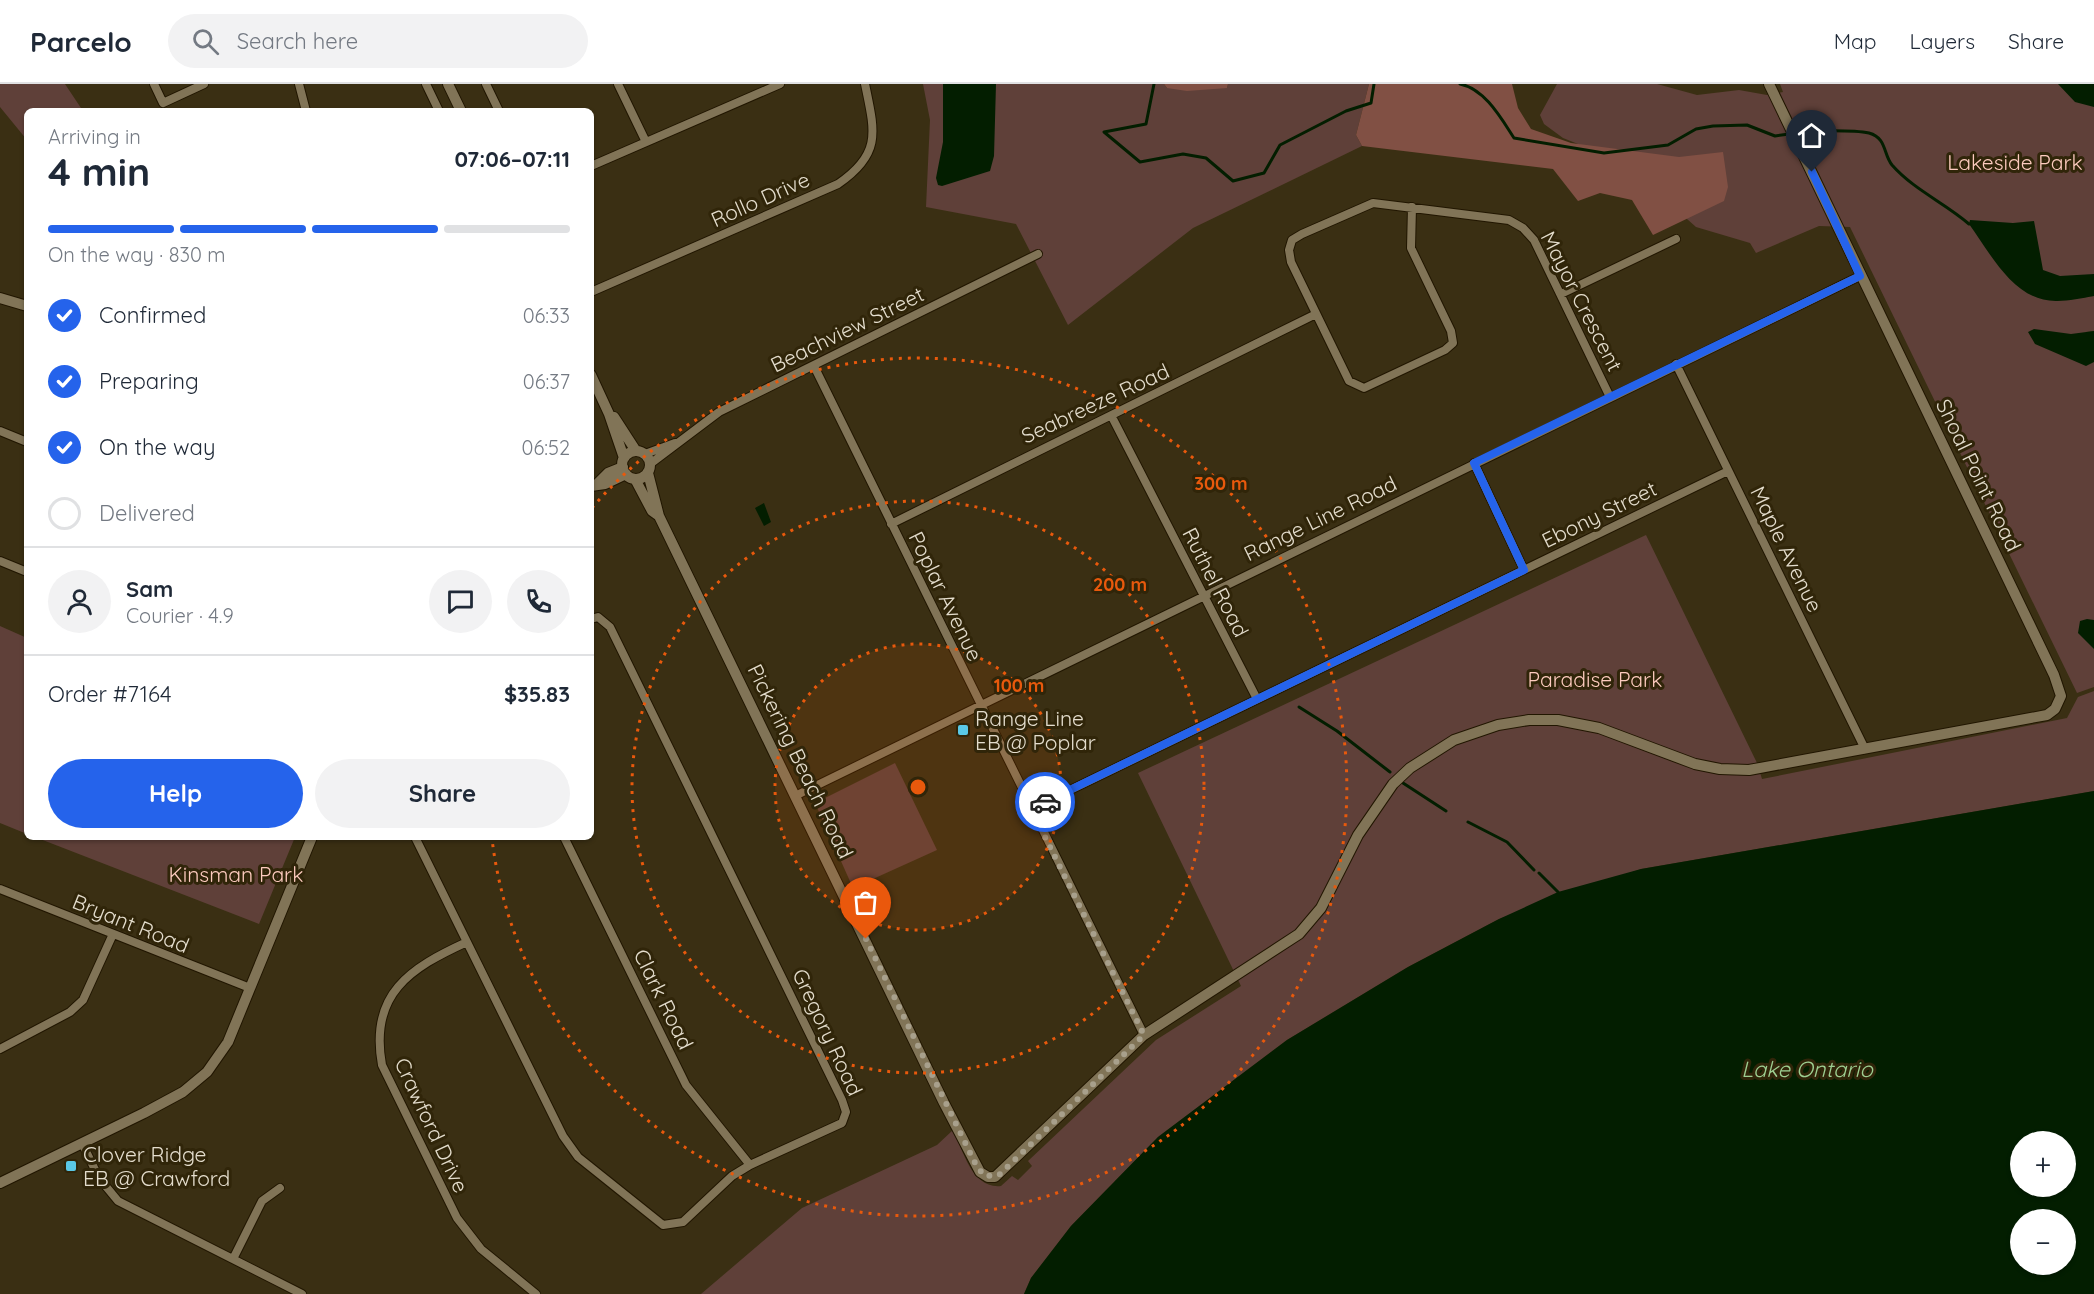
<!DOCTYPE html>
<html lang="en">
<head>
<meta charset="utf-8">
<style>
	body { margin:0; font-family:Quicksand,sans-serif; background:#f2f2f3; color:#1f2937; height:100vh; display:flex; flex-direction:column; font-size:22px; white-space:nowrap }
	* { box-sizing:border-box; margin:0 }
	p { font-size:20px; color:#747a83 }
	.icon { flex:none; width:33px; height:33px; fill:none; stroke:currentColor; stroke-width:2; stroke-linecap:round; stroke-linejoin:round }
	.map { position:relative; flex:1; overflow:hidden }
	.sheet { position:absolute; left:24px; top:24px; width:570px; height:732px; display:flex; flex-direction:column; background:#fff; border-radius:9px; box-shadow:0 2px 4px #0004 }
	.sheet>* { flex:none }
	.buttons { position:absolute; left:2010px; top:1047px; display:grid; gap:12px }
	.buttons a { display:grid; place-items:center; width:66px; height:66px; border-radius:50%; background:#fff; box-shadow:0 2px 4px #0004; font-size:30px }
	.pin { position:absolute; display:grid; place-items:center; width:51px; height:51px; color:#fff; margin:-62px -26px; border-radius:50% 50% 50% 0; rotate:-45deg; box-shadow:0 0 6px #0007 }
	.pin .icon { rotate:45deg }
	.courier { position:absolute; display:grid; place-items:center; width:60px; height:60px; margin:-30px; border:4px solid #2563eb; border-radius:50%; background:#fff; color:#222; box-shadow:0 2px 8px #0007 }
	.summary em { font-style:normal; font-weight:700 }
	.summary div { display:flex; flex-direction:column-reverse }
	.summary { display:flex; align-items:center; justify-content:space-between; height:102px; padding:0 24px }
	h1 { font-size:39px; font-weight:700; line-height:45px }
	.bar { display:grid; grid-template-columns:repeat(4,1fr); gap:9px 6px; align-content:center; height:72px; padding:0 24px }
	.bar i { height:8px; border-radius:4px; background:#e0e1e3 }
	.bar .selected { background:#2563eb }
	.bar p { grid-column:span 4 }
	.line { display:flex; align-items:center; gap:15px; padding:0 24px; border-top:2px solid #e0e1e3 }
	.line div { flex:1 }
	.round { display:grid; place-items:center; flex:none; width:63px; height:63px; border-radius:32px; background:#f2f2f3 }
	ol { padding:0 24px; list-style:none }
	li { display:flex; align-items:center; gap:18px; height:66px }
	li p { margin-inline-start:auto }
	li .icon { padding:6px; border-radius:50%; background:#2563eb; color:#fff; stroke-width:4 }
	li:last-child { color:#747a83 }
	li i { width:33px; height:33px; border:3px solid #e0e1e3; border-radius:50% }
	.button { display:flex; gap:12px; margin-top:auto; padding:12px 24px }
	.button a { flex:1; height:69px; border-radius:36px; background:#2563eb; color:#fff; font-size:24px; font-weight:700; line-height:69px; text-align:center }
	.button a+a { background:#f2f2f3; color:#1f2937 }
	header { display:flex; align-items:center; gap:36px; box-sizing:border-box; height:84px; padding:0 30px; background:#fff; border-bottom:2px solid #e0e1e3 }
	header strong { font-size:28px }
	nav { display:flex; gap:33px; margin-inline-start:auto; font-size:21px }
	.search { width:420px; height:54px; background:#f2f2f3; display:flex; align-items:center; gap:15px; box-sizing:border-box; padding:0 21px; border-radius:33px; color:#747a83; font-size:22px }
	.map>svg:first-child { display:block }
</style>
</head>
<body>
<header>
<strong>Parcelo</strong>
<div class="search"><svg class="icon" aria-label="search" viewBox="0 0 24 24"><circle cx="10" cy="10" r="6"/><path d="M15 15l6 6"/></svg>Search here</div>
<nav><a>Map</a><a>Layers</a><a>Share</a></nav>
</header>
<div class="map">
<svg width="2094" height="1210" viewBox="0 0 2094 1210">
	<rect width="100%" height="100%" fill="#3a2f13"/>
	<!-- green -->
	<path fill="#5f4039" d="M0,0H65L83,27H27V56L0,23Z
		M923,0H1164L1167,4H1227L1228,0H1369L1356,51L1362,62L1193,144L1068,241L1016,140L926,123L930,36Z
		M1557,0H1657L1697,11L1739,6L1767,11L1783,8L1780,0H2094V195L2055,217L2094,212V247L2086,248L2094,250V603L2077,609L1850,143L1819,142L1756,169L1750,159L1696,143L1623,78L1563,54L1544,40L1540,31Z
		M1646,451L1757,679L1762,695L2067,634L2078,613L2094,607V707L1641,785L1499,835L1408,883L1287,956L1158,1053L1071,1142L1031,1194L1024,1210H701L802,1124L937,1061L953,1046C964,1068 972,1105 1001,1102L1012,1092L1018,1096L1032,1082L1028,1077L1156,956L1241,902L1138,689Z
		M0,542L27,554V750L0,739Z
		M895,679L937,766L853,804L815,719Z
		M35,753H295L259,840Z"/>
	<!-- forest -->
	<path fill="#815044" d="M1164,0H1228L1227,4L1187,7L1167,4Z
		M1369,0H1512L1518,24L1531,45L1571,59L1679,73L1723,68L1728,103L1724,117L1653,151L1632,116L1600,109L1578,117L1553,85L1362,62L1356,51Z"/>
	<!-- water -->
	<path fill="#031e00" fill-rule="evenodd" d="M943,0H996L994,72L990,87L942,102L938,101L936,94L943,58Z
		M2058,0H2094V23L2075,18Z
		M1970,136L2013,139L2034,137L2043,186L2060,192L2094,190V212C2082,214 2069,217 2057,217C2014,218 1991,170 1969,140Z
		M2034,245L2071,250L2094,247V278L2086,282L2035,260L2028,248Z
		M764,419L771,438L764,442L755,424Z
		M2087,535L2094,536V565L2078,549L2080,537Z
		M2094,707V1210H1024L1031,1194L1071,1142L1158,1053L1287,956L1408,883L1499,835L1558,808L1641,785ZM2020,1058H2066V1102H2020ZM2020,1136H2066V1180H2020Z"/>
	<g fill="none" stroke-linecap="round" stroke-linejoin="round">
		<!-- stream -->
		<path stroke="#031e00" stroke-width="3" d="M1154,0L1146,40L1104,48L1140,78L1183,70L1206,74L1233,97L1264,89L1280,61L1346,27L1371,19L1374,0
			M1460,0C1485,5 1501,34 1514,54L1604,69L1668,61L1696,45L1713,42L1747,41L1775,52L1789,50
			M1795,49C1810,46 1855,46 1869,49C1887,54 1883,70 1892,81C1914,106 1945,119 1969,140
			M1299,623L1337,647L1390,688
			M1403,699L1446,727
			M1468,738L1507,758L1534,786
			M1539,789L1558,808"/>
		<!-- minor casing -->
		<g stroke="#211600" stroke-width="10">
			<path id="minor" d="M154,0L163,19L204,0
				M299,0L306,27
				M426,0L439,27
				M486,0L499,27
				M618,0L646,58
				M591,82L780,0
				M1412,123L1411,164L1451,247L1453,259L1445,266L1364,304L1349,297L1291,178L1289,166L1292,156L1302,150L1373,119L1509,136L1523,144L1534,156L1610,313
				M591,208L838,100C882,70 875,48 865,0
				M1561,210L1676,155
				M1676,280L1865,665
				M814,282L1144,951
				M1112,333L1257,615
				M0,347L27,358
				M645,370L675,359
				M1474,379L1524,486
				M650,380L719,328L1038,170
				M891,440L1316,230
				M0,477L27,488
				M797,711L1860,192
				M1031,725L1728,387
				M415,753L563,1052L578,1073L663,1141L683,1138L732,1092L750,1081L842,1039L846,1028L842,1016L610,543L598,533L591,535
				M564,753L686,1001L750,1081
				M0,805L250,904
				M467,858C410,884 369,910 382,981L457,1134L481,1165L536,1210
				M0,965L70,928L83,916L113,850
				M82,1059L99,1094L118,1117L302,1210
				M233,1175L262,1117L280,1104"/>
		</g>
		<!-- tertiary casing -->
		<g stroke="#211600" stroke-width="12">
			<path id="tertiary" d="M448,0L461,27
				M0,214L27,222
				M591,291L609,330L624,374
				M614,333L636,367
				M622 381a14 14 0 1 1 28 0a14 14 0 1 1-28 0Z
				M648,389L659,432L944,1019L980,1088L988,1093H995L1144,951L1299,850L1321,824L1358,751L1393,700L1410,684L1454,656L1498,641L1529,636H1558L1599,644L1695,680L1720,685L1749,686L2047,631L2055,625L2061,612L2054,591L1769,0
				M635,395L652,427L659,432
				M597,400L608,389L623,383
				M591,402L605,400L626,390
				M0,1099L144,1029L183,1008L207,988L228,958L312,753"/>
		</g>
		<!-- minor -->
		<use href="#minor" stroke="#817457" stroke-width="8"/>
		<!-- tertiary -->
		<use href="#tertiary" stroke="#817457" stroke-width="10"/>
	</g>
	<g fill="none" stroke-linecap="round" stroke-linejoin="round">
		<!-- done -->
		<path stroke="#a8a08c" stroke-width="6" stroke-dasharray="0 10.8" d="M866,855L977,1083L985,1092L999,1091L1144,951L1031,725L1045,718"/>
		<!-- route -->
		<path stroke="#2563eb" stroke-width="8" d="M1045,718L1524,486L1474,379L1860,192L1812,88"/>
	</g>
	<!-- distance rings -->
	<circle cx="918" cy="703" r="143" fill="#e8590c" fill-opacity=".12"/>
	<g fill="none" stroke="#e8590c" stroke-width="3" stroke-dasharray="3 6">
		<circle cx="918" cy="703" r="143"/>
		<circle cx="918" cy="703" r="286"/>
		<path d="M592 424A429 429 0 1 1 492 755"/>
	</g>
	<!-- markers -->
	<g fill="#5ac8e6" stroke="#302509" stroke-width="2">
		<rect x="957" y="640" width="12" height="12" rx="3"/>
		<rect x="65" y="1076" width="12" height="12" rx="3"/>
	</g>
	<g text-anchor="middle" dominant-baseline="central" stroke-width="6" stroke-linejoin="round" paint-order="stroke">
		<!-- park labels -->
		<g font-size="21" fill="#fdcbbf" stroke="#302509">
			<text x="2015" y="78">Lakeside Park</text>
			<text x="1595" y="595">Paradise Park</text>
			<text x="236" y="790">Kinsman Park</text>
		</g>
		<!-- street labels -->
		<g font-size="21" fill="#e4ddcd" stroke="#302509">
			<text transform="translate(760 115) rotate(-24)">Rollo Drive</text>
			<text transform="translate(1582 217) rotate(63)">Mayor Crescent</text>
			<text transform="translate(847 245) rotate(-26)">Beachview Street</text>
			<text transform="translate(1095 319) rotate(-25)">Seabreeze Road</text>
			<text transform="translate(1979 391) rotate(64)">Shoal Point Road</text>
			<text transform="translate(1599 430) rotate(-26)">Ebony Street</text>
			<text transform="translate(1320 434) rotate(-26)">Range Line Road</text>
			<text transform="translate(1787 465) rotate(64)">Maple Avenue</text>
			<text transform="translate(1216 498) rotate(63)">Ruthel Road</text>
			<text transform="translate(946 512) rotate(64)">Poplar Avenue</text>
			<text transform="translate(801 677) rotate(64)">Pickering Beach Road</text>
			<text transform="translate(131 839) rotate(22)">Bryant Road</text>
			<text transform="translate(664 915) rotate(64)">Clark Road</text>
			<text transform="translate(828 948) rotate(65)">Gregory Road</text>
			<text transform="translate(432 1041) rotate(65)">Crawford Drive</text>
		</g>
		<!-- poi labels -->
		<g font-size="21" fill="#e4ddcd" stroke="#302509" text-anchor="start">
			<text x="975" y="634">Range Line<tspan x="975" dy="24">EB @ Poplar</tspan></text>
			<text x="83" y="1070">Clover Ridge<tspan x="83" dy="24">EB @ Crawford</tspan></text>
		</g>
		<!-- water labels -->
		<g font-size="22" font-style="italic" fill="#9dcf91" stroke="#302509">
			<text x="1807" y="985">Lake Ontario</text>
		</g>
	</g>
	<circle cx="918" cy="703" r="9" fill="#e8590c" stroke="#302509" stroke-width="3"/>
	<g font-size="18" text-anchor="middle" font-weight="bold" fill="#e8590c" stroke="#302509" stroke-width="6" stroke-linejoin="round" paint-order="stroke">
		<text x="1221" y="406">300 m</text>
		<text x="1120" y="507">200 m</text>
		<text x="1019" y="608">100 m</text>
	</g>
</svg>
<div class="buttons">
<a>+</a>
<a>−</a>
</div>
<div class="pin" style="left:866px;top:855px;background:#ea580c"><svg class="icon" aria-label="bag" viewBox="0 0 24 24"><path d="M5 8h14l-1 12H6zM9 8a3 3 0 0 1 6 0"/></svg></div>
<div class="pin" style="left:1812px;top:88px;background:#1f2937"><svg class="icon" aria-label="home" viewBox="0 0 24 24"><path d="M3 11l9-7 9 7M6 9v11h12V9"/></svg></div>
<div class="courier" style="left:1045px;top:718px"><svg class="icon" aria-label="car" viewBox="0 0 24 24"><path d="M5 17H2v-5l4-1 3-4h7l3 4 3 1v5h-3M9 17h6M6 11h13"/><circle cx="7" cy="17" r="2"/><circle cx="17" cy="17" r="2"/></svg></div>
<section class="sheet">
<div class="summary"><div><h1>4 min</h1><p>Arriving in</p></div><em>07:06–07:11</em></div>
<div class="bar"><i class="selected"></i><i class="selected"></i><i class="selected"></i><i></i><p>On the way · 830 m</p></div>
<ol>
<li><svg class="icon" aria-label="check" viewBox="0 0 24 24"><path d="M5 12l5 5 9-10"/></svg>Confirmed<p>06:33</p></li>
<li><svg class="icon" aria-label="check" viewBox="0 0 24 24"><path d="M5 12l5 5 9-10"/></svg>Preparing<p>06:37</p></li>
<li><svg class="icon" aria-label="check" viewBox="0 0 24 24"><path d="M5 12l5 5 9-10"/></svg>On the way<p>06:52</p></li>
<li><i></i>Delivered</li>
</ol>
<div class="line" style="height:108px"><a class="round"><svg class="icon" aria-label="person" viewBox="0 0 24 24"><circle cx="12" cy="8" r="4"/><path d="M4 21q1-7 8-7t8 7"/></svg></a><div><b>Sam</b><p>Courier · 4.9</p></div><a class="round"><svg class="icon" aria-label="chat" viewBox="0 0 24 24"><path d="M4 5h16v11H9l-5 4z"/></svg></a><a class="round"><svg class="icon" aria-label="phone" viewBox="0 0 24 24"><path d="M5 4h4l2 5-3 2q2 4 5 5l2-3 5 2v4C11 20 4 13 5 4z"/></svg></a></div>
<div class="line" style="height:78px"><div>Order #7164</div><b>$35.83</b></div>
<div class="button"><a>Help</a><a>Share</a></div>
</section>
</div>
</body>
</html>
